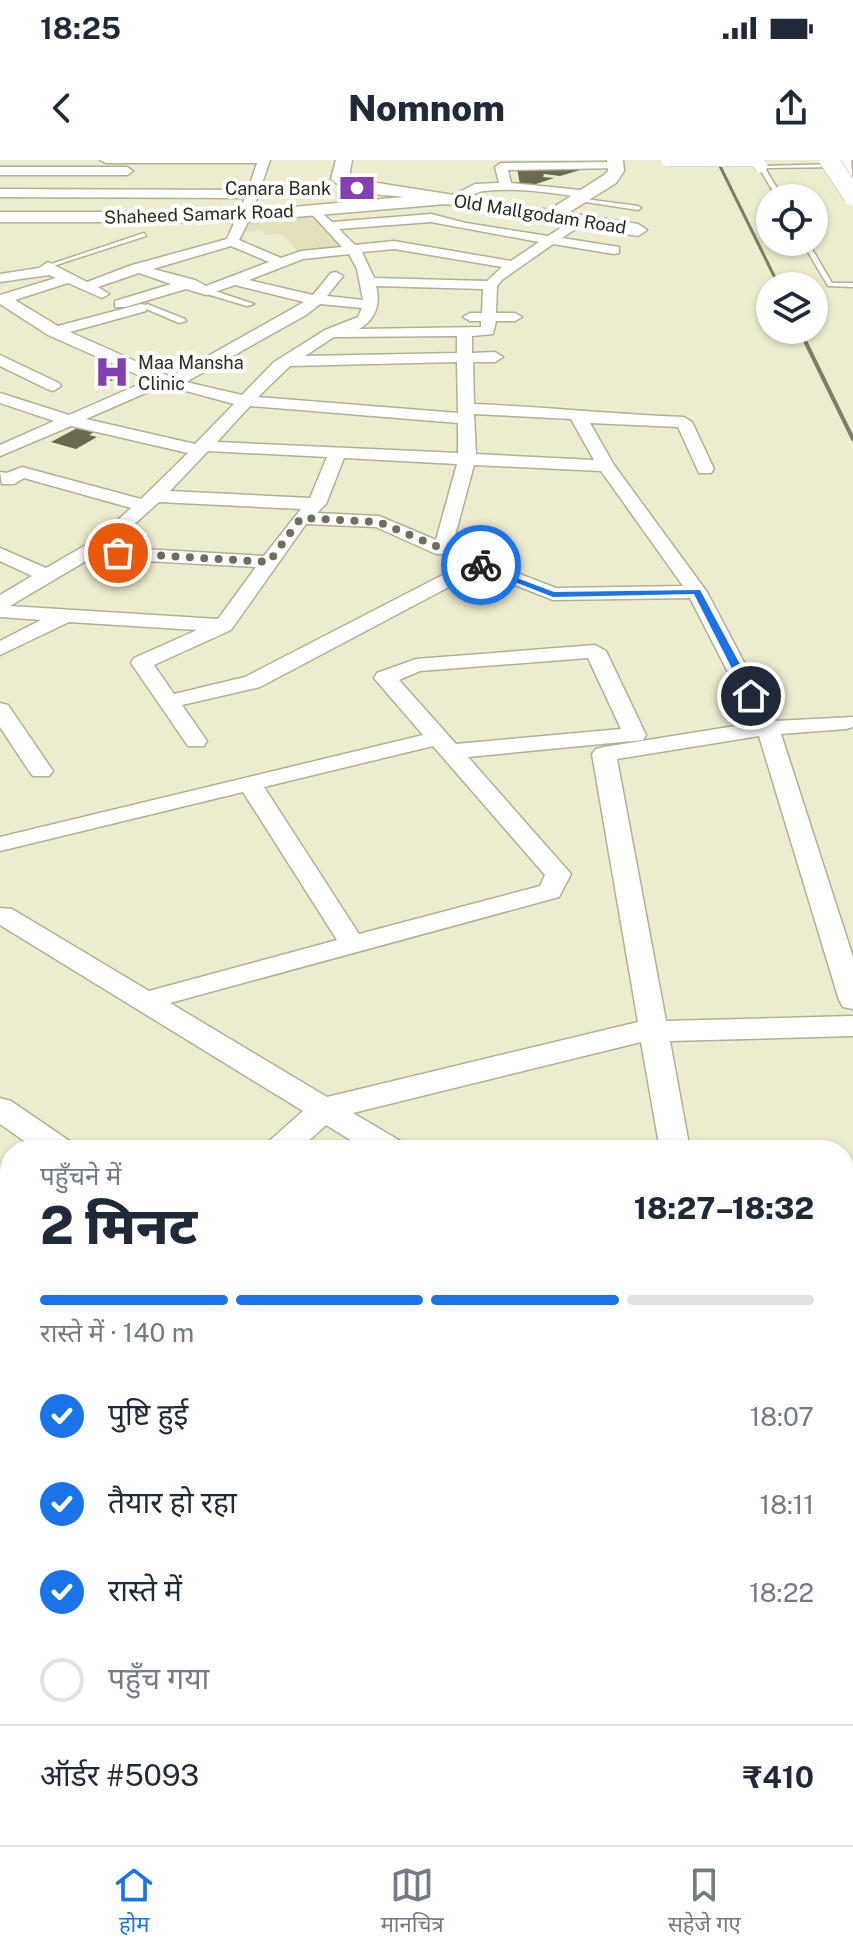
<!DOCTYPE html>
<html lang="hi">
<head>
<meta charset="utf-8">
<style>
	body { margin:0; font-family:"Public Sans","Noto Sans Devanagari",sans-serif; background:#f6f6f7; color:#1f2937; height:100vh; display:flex; flex-direction:column; font-size:30px; white-space:nowrap }
	* { box-sizing:border-box; margin:0 }
	p { font-size:26px; color:#747a83 }
	.icon { flex:none; width:44px; height:44px; fill:none; stroke:currentColor; stroke-width:2; stroke-linecap:round; stroke-linejoin:round }
	.map { position:relative; flex:1; overflow:hidden }
	.drawer { position:absolute; left:0px; top:980px; width:854px; height:706px; display:flex; flex-direction:column; background:#fff; border-radius:32px 32px 0 0; box-shadow:0 2px 6px #0004 }
	.drawer>* { flex:none }
	.tools { position:absolute; left:756px; top:24px; display:grid; gap:16px }
	.tools a { display:grid; place-items:center; width:72px; height:72px; border-radius:50%; background:#fff; box-shadow:0 2px 6px #0004; font-size:40px }
	.pin { position:absolute; display:grid; place-items:center; width:68px; height:68px; color:#fff; margin:-34px; border:4px solid #fff; border-radius:50%; box-shadow:0 2px 8px #0007 }
	.courier { position:absolute; display:grid; place-items:center; width:80px; height:80px; margin:-40px; border:6px solid #1a73e8; border-radius:50%; background:#fff; color:#222; box-shadow:0 2px 10px #0007 }
	.overview em { font-style:normal; font-weight:800 }
	.overview div { display:flex; flex-direction:column-reverse }
	.overview { display:flex; align-items:center; justify-content:space-between; height:136px; padding:0 40px }
	h1 { font-size:52px; font-weight:800; line-height:60px }
	.bar { display:grid; grid-template-columns:repeat(4,1fr); gap:12px 8px; align-content:center; height:96px; padding:0 40px }
	.bar i { height:10px; border-radius:6px; background:#e0e1e3 }
	.bar .active { background:#1a73e8 }
	.bar p { grid-column:span 4 }
	.line { display:flex; align-items:center; gap:20px; padding:0 40px; border-top:2px solid #e0e1e3 }
	.line div { flex:1 }
	ol { padding:0 40px; list-style:none }
	li { display:flex; align-items:center; gap:24px; height:88px }
	li p { margin-inline-start:auto }
	li .icon { padding:8px; border-radius:50%; background:#1a73e8; color:#fff; stroke-width:4 }
	li:last-child { color:#747a83 }
	li i { width:44px; height:44px; border:4px solid #e0e1e3; border-radius:50% }
	.status { display:flex; justify-content:space-between; align-items:center; height:56px; padding:0 40px; background:#fff; direction:ltr }
	.status svg { height:22px; fill:currentColor }
	header { display:flex; justify-content:space-between; align-items:center; height:104px; padding:0 40px; background:#fff; font-size:36px; font-weight:800 }
	.menu { display:flex; justify-content:space-around; align-items:center; height:112px; border-top:2px solid #e0e1e3; background:#fff; font-size:22px; color:#747a83 }
	.menu a { display:grid; justify-items:center; gap:4px }
	.menu .active { color:#1a73e8 }
	.map>svg:first-child { display:block }
</style>
</head>
<body>
<div class="status"><b>18:25</b><svg viewBox="0 0 49 12"><path d="M0 12V9h3v3zM5 12V6h3v6zM10 12V3h3v9zM15 12V0h3v12zM26 1h20v11H26zM47 4h2v5h-2z"/></svg></div>
<header><svg class="icon" aria-label="back" viewBox="0 0 24 24"><path d="M15 5l-7 7 7 7"/></svg>Nomnom<svg class="icon" aria-label="share" viewBox="0 0 24 24"><path d="M12 15V3M7 8l5-5 5 5M5 13v7h14v-7"/></svg></header>
<div class="map">
<svg width="853" height="1685" viewBox="0 0 853 1685">
	<rect width="100%" height="100%" fill="#eeeccf"/>
	<!-- built -->
	<path fill="#e3e1bc" d="M311,52L346,90L301,95L282,74L265,75L262,70L244,72L249,58Z"/>
	<g fill="none" stroke-linecap="round" stroke-linejoin="round">
		<!-- canal -->
		<path fill="#b18dd3" fill-rule="evenodd" d="M0,1193L10,1197V1235L0,1232Z
			M548,1676H606L609,1685H551Z"/>
	</g>
	<!-- building -->
	<path fill="#6b694f" d="M517,8H587L560,16L544,14L543,17L554,18L533,25H520Z
		M117,206L128,209L120,213L125,214L111,221L94,216Z
		M79,267L96,271L89,275L97,277L76,289L51,282Z"/>
	<g fill="none" stroke-linecap="round" stroke-linejoin="round">
		<!-- lane casing -->
		<g stroke="#b2af94" stroke-width="3">
			<path id="lane" d="M840,4L842,7L765,8L783,38H777L758,6Z
				M577,38L638,46L641,48L638,50L579,41Z
				M144,73L146,76L50,107L45,106Z
				M802,82H808L832,123H853V127L828,126Z
				M203,129H209L254,144L247,146L203,133Z
				M147,144L185,159L186,161L179,163L144,148Z"/>
		</g>
		<!-- street casing -->
		<g stroke="#b2af94" stroke-width="3">
			<path id="street" d="M100,0H270L251,56L239,80L281,98L301,91L342,87L308,50L314,46L332,62L431,54L466,63L548,76L578,57L583,58V64L562,78L619,87V93L614,94L553,84L502,120L497,126L496,153H515L522,157L515,161H496L493,174L472,176V193L495,192L503,197L495,202H473L474,244C544,247 613,254 684,257L692,262L714,309L711,313H699L678,267L590,263L614,305L707,432L775,561L853,557V567L846,569L781,574L853,797V849L843,847L839,840L759,576L617,599L666,861L853,856V876L670,881L690,990H660L641,882L353,953L402,982L406,990H367L326,965L299,990H264L268,982L303,951L0,765V748L12,749L149,831L337,780L243,632L0,691V677L423,575L374,518L377,513L416,499L595,485L606,491L646,575L643,580L468,597L571,714L559,737L170,843L327,937L638,862L592,594L596,589L604,587L754,563L690,438L553,440L479,411L260,527L182,545L207,581L204,586H188L131,503L134,498L197,470L69,462L0,495V481L41,460L0,457V435L32,416L0,401V388L46,408L98,378L131,348L24,318L14,324H2L0,312L7,313L22,307L141,339L188,293L71,266L0,296V285L54,261L0,243V233L69,255L149,220L48,175L0,144V135L56,118L49,115L0,122V114L39,108L48,102L87,122L132,105L227,79L245,38L0,37V29L248,30L257,3H106ZM431,62L539,82L511,101L394,81L355,85L339,69ZM231,86L269,102L206,126L195,120L153,109ZM394,89L502,107L487,121L374,118L362,92ZM349,94L357,109L363,140L327,136L343,116L336,112L331,113L313,135L249,120L303,99ZM139,113L171,124L115,141V147H125L186,129L206,135L235,125L304,142L171,217L70,172L146,151V145L141,144L58,166L15,140L68,123L102,138L109,134L98,127ZM376,126L483,129L482,153H470L463,157L470,161H481V167L359,169C375,160 381,145 376,126ZM320,144L362,148L358,157L325,170L274,202L242,235L186,222L306,155ZM457,176V193L305,196L334,177ZM457,202L458,253L258,237L290,206ZM164,225L234,244L195,284L86,259ZM250,246L458,263V293L217,282ZM474,254L571,259L594,300L476,294ZM208,291L327,297L310,338L170,331ZM344,298L457,304L436,380L379,356L317,353L326,344ZM474,305L601,311L683,426L556,428L462,392L452,398L462,405L245,517L174,534L154,505L231,470L306,364L376,367L436,394H450ZM159,342L301,349L264,396L109,387ZM91,398L256,407L218,459L10,446ZM588,498L621,569L456,584L399,520L420,511ZM433,586L545,715L540,726L359,774L264,627Z
				M615,2L619,4V8L508,10L511,23L590,31L592,34L586,38C553,33 518,27 484,31C471,32 456,49 444,40L475,24L499,23L495,7L501,3Z
				M0,7H127L133,11L127,15H0Z
				M0,195L59,223L61,226L53,231L47,229L0,206Z
				M0,543L8,545L53,611L49,616H33L29,611L0,567Z
				M0,938L11,941L71,982L75,990H37L0,964Z
				M0,1134L10,1138V1170L0,1167Z
				M651,1676H702L706,1685H655Z"/>
		</g>
		<!-- secondary casing -->
		<g stroke="#b2af94" stroke-width="3">
			<path id="secondary" d="M336,0H352L349,17L352,19L549,50L604,15L608,11L607,0H623L624,11L616,23L568,53L638,64L647,70L638,76L446,44L238,62H0V52H238L404,37C382,34 347,35 331,19Z
				M835,0H851L853,21L847,20Z"/>
		</g>
		<!-- highway casing -->
		<g stroke="#b2af94" stroke-width="3">
			<path id="highway" d="M0,1263L10,1266V1321L0,1318Z
				M421,1676H497L501,1685H425Z"/>
		</g>
		<!-- lane -->
		<use href="#lane" fill="#fff" fill-rule="evenodd"/>
		<!-- street -->
		<use href="#street" fill="#fff" fill-rule="evenodd"/>
		<!-- secondary -->
		<use href="#secondary" fill="#fff" fill-rule="evenodd"/>
		<!-- highway -->
		<use href="#highway" fill="#fff" fill-rule="evenodd"/>
		<!-- rail-far1 -->
		<path stroke="#7e7d6a" stroke-width="3" d="M717,0L779,126
			M800,170L807,185"/>
		<!-- rail -->
		<path stroke="#7e7d6a" stroke-width="4" d="M806,183L853,279"/>
		<!-- street-bridge casing -->
		<g stroke="#b2af94" stroke-width="14" stroke-linecap="butt">
			<path id="street-bridge" d="M668,0H755L761,6"/>
		</g>
		<!-- secondary-bridge casing -->
		<g stroke="#b2af94" stroke-width="20" stroke-linecap="butt">
			<path id="secondary-bridge" d="M829,0L853,36"/>
		</g>
		<!-- street-bridge -->
		<use href="#street-bridge" stroke="#fff" stroke-width="13"/>
		<!-- secondary-bridge -->
		<use href="#secondary-bridge" stroke="#fff" stroke-width="19"/>
	</g>
	<!-- route -->
	<path fill="#1a73e8" d="M477,403L554,432L700,430L757,536L751,539L746,536L694,434L553,437L477,407Z"/>
	<g fill="none" stroke-linecap="round" stroke-linejoin="round">
		<!-- done -->
		<path stroke="#6f6e5d" stroke-width="8" stroke-dasharray="0 14.4" d="M118,393L269,402L301,358L379,362L481,405"/>
	</g>
	<!-- icons -->
	<defs>
		<g id="bank-bare" transform="scale(2.76)"><path d="M-6-4H6V4H-6ZM0-2.3a2.3 2.3 0 1 0 0 4.6a2.3 2.3 0 1 0 0-4.6Z" fill="#8340b5" stroke="#fff" stroke-width="2.5" paint-order="stroke"/></g>
		<g id="hospital-bare" transform="scale(2.76)"><path d="M-5-5h3v3.5h4V-5h3V5h-3V1.5h-4V5h-3Z" fill="#8340b5" stroke="#fff" stroke-width="2.5" paint-order="stroke"/></g>
	</defs>
	<g fill-rule="evenodd">
		<use href="#bank-bare" x="357" y="28"/>
		<use href="#hospital-bare" x="112" y="212"/>
	</g>
	<g text-anchor="middle" dominant-baseline="central" stroke-width="8" stroke-linejoin="round" paint-order="stroke">
		<!-- far-poi labels -->
		<g font-size="18" fill="#2b2a1f" stroke="#fff" text-anchor="end">
			<text x="331" y="28">Canara Bank</text>
			<text x="138" y="202" text-anchor="start">Maa Mansha<tspan x="138" dy="21">Clinic</tspan></text>
		</g>
		<!-- far-street labels -->
		<g font-size="18" fill="#2b2a1f" stroke="#fff">
			<text transform="translate(199 54) rotate(-2)">Shaheed Samark Road</text>
			<text transform="translate(540 54) rotate(9)">Old Mallgodam Road</text>
		</g>
	</g>
</svg>
<div class="tools">
<a><svg class="icon" aria-label="locate" viewBox="0 0 24 24"><circle cx="12" cy="12" r="6"/><path d="M12 2v4M12 18v4M2 12h4M18 12h4"/></svg></a>
<a><svg class="icon" aria-label="layers" viewBox="0 0 24 24"><path d="M12 4l9 5-9 5-9-5zM3 14l9 5 9-5"/></svg></a>
</div>
<div class="pin" style="left:118px;top:393px;background:#ea580c"><svg class="icon" aria-label="bag" viewBox="0 0 24 24"><path d="M5 8h14l-1 12H6zM9 8a3 3 0 0 1 6 0"/></svg></div>
<div class="pin" style="left:751px;top:536px;background:#1f2937"><svg class="icon" aria-label="home" viewBox="0 0 24 24"><path d="M3 11l9-7 9 7M6 9v11h12V9"/></svg></div>
<div class="courier" style="left:481px;top:405px"><svg class="icon" aria-label="bike" viewBox="0 0 24 24"><circle cx="6" cy="16" r="4"/><circle cx="18" cy="16" r="4"/><path d="M6 16l4-8h5l3 8M10 8l3 8H6M13 5h3"/></svg></div>
<section class="drawer">
<div class="overview"><div><h1>2 मिनट</h1><p>पहुँचने में</p></div><em>18:27–18:32</em></div>
<div class="bar"><i class="active"></i><i class="active"></i><i class="active"></i><i></i><p>रास्ते में · 140 m</p></div>
<ol>
<li><svg class="icon" aria-label="check" viewBox="0 0 24 24"><path d="M5 12l5 5 9-10"/></svg>पुष्टि हुई<p>18:07</p></li>
<li><svg class="icon" aria-label="check" viewBox="0 0 24 24"><path d="M5 12l5 5 9-10"/></svg>तैयार हो रहा<p>18:11</p></li>
<li><svg class="icon" aria-label="check" viewBox="0 0 24 24"><path d="M5 12l5 5 9-10"/></svg>रास्ते में<p>18:22</p></li>
<li><i></i>पहुँच गया</li>
</ol>
<div class="line" style="height:104px"><div>ऑर्डर #5093</div><b>₹410</b></div>
</section>
</div>
<nav class="menu">
<a class="active"><svg class="icon" aria-label="home" viewBox="0 0 24 24"><path d="M3 11l9-7 9 7M6 9v11h12V9"/></svg>होम</a>
<a><svg class="icon" aria-label="map" viewBox="0 0 24 24"><path d="M3 6l6-2 6 2 6-2v14l-6 2-6-2-6 2zM9 4v14M15 6v14"/></svg>मानचित्र</a>
<a><svg class="icon" aria-label="saved" viewBox="0 0 24 24"><path d="M7 4h10v16l-5-4-5 4z"/></svg>सहेजे गए</a>
</nav>
</body>
</html>
